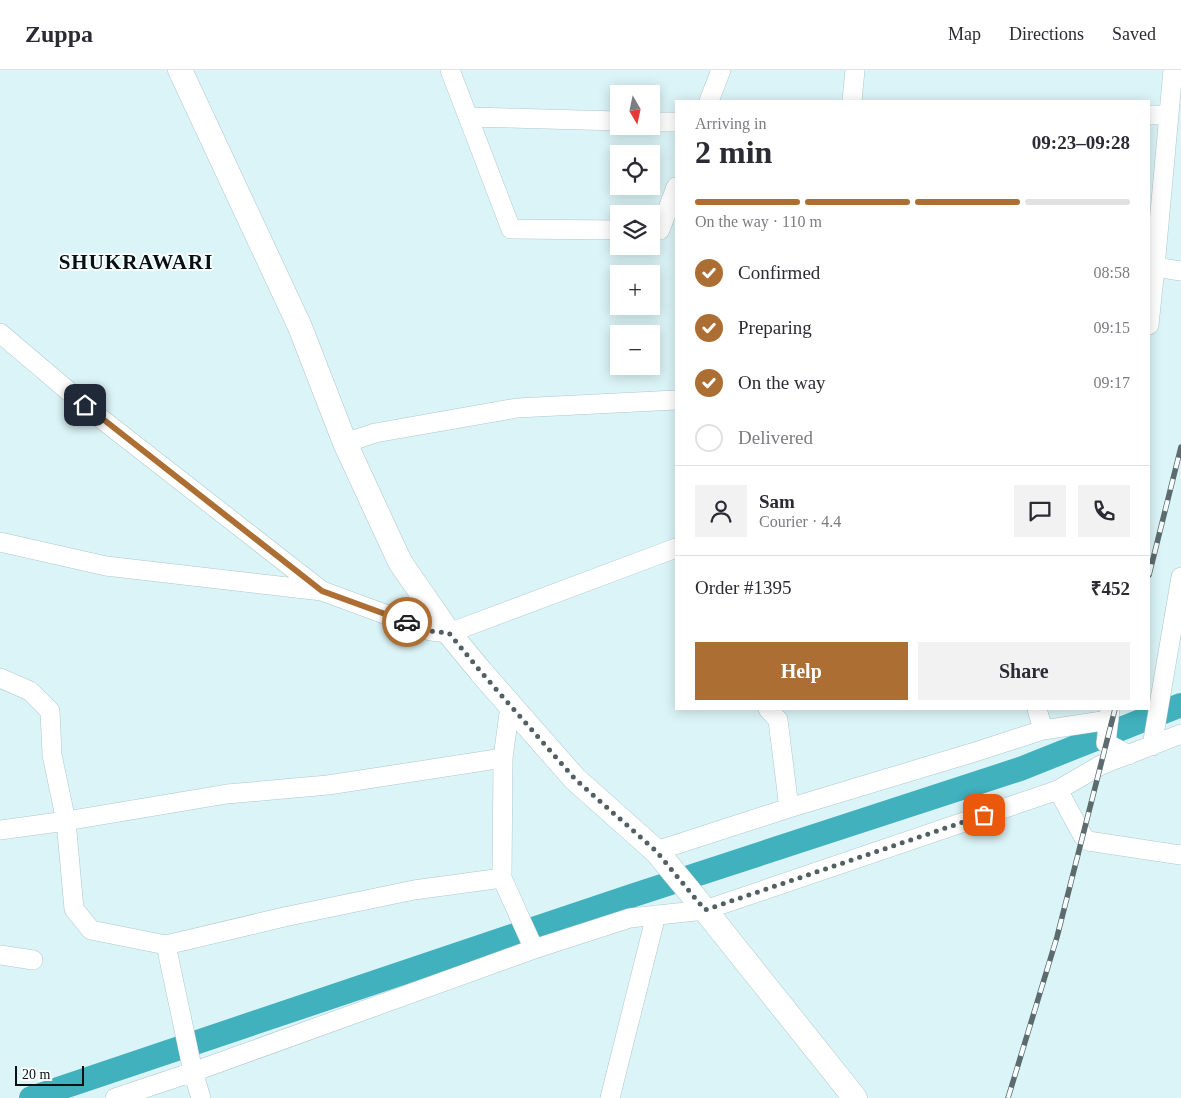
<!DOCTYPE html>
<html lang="en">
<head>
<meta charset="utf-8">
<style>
	body { margin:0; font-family:Georgia,serif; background:#f2f2f3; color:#2b2b33; height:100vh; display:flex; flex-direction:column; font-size:19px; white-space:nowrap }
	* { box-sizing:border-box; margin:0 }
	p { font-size:16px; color:#7c7c81 }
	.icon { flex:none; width:28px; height:28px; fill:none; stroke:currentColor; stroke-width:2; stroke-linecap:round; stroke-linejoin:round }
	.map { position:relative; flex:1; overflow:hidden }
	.side { position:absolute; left:675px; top:30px; width:475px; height:610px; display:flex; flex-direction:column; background:#fff; border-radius:0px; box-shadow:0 2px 12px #0003 }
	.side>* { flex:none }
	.needle { width:32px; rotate:171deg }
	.fabs { position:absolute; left:610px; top:15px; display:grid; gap:10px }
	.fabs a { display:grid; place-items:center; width:50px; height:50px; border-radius:0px; background:#fff; box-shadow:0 2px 12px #0003; font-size:25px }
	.scale { position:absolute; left:15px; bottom:12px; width:69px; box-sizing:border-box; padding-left:5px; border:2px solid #081112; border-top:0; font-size:14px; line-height:18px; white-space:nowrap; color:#081112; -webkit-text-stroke:4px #f8fdfd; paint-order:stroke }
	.pin { position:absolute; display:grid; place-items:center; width:42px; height:42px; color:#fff; margin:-21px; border-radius:10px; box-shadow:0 2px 8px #0006 }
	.courier { position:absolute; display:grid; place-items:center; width:50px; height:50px; margin:-25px; border:4px solid #ac6e33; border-radius:50%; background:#fff; color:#222; box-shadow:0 1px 6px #0007 }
	.summary em { font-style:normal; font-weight:700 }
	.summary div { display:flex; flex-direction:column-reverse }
	.summary { display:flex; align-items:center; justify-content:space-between; height:85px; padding:0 20px }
	h1 { font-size:32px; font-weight:700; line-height:38px }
	.bar { display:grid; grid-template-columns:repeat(4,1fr); gap:8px 5px; align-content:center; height:60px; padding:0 20px }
	.bar i { height:6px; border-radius:4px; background:#e1e1e2 }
	.bar .current { background:#ac6e33 }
	.bar p { grid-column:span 4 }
	.line { display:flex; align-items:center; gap:12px; padding:0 20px; border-top:1px solid #e1e1e2 }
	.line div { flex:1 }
	.round { display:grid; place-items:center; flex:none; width:52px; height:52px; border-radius:0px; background:#f2f2f3 }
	ol { padding:0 20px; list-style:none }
	li { display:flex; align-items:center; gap:15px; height:55px }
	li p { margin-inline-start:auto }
	li .icon { padding:5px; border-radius:50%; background:#ac6e33; color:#fff; stroke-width:4 }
	li:last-child { color:#7c7c81 }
	li i { width:28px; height:28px; border:2px solid #e1e1e2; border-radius:50% }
	.cta { display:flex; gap:10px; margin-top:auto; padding:10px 20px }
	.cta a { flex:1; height:58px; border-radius:0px; background:#ac6e33; color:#fff; font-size:20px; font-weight:700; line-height:58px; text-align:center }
	.cta a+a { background:#f2f2f3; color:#2b2b33 }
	header { display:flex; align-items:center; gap:30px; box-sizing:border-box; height:70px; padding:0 25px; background:#fff; border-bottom:1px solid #e1e1e2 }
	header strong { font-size:24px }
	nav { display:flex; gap:28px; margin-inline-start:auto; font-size:18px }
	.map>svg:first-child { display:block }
</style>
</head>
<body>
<header>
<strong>Zuppa</strong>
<nav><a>Map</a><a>Directions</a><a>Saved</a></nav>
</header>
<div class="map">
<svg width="1181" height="1028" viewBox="0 0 1181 1028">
	<rect width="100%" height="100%" fill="#dbf4f7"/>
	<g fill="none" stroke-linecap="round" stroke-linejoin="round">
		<!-- canal -->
		<path stroke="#41b1bd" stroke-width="24" d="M31,1028L631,826L1020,699L1181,635"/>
		<!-- minor casing -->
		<g stroke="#afc7ca" stroke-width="20">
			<path id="minor" d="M450,0L511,159L619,160
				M709,31L721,0
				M852,31L855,0
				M1149,45H1169
				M468,47L619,51
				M651,52H676
				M660,160L676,117
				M1149,197H1155L1173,0
				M1149,255L1155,197L1181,201
				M0,263L99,347L322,521L431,561L449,563L676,478
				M345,373L375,363L517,338L676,330
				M0,472L106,496L322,521
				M0,608L30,621L50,641L52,685L66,751L0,760
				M510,636L503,688L502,808L534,879
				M768,639L778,650L789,738
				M1037,639L1043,660
				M1110,639L1106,673L1129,685
				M1152,676L1181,507
				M1058,720L1083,766L1088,771L1181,785
				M656,781L789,738L978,681L1043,660L1109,650
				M502,808L414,820L284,847L166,875L91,860L74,839L66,751L227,724L328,715L503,688
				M166,875L193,1002L201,1028
				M0,885L33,890
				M115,1028L193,1002L534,879L630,848L705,840L1058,720L1101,695L1181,664
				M610,1028L656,845"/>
		</g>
		<!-- tertiary casing -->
		<g stroke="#afc7ca" stroke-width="25">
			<path id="tertiary" d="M180,0L300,257L345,373L400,492L449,563L481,602L575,709L657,782L705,840L855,1028"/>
		</g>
		<!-- minor -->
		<use href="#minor" stroke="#fff" stroke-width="19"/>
		<!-- tertiary -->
		<use href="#tertiary" stroke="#fff" stroke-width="24"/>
		<!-- rail casing -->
		<g stroke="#5c6b6d" stroke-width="5.5">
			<path id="rail" d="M1149,505L1181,377
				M1008,1028L1057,867L1115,639"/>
		</g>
		<!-- rail -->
		<use href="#rail" stroke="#f8fdfd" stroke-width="4" stroke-dasharray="11" stroke-linecap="butt"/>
	</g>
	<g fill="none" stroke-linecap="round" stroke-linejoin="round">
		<!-- done -->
		<path stroke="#526062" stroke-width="5" stroke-dasharray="0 9" d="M407,552L431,561L449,563L481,602L575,709L656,781L705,840L984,745"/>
		<!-- route -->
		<path stroke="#ac6e33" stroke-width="6" d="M85,335L322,521L407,552"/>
	</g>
	<g text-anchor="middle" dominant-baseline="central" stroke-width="4" stroke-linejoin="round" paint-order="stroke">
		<!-- district labels -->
		<g font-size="21" font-weight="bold" letter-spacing="1" fill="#081112" stroke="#f8fdfd">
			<text x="136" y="192">SHUKRAWARI</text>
		</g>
	</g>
</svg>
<div class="fabs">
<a><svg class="needle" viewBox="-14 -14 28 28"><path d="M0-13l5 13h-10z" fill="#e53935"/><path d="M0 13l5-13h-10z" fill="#7c7c81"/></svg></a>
<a><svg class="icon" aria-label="locate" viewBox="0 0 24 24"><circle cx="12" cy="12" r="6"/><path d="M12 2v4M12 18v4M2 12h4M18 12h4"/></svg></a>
<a><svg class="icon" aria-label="layers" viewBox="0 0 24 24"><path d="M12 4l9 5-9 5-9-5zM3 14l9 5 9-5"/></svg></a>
<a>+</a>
<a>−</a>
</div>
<div class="scale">20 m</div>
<div class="pin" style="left:984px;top:745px;background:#ea580c"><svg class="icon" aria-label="bag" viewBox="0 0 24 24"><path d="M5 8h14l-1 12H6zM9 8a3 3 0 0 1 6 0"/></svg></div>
<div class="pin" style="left:85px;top:335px;background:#1f2937"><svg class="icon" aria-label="home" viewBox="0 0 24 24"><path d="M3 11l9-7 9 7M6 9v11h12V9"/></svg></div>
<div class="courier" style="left:407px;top:552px"><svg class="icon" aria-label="car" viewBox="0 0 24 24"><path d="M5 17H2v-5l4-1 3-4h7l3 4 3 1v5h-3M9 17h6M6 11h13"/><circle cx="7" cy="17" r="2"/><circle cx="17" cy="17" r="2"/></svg></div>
<section class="side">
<div class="summary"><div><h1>2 min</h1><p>Arriving in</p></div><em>09:23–09:28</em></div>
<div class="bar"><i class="current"></i><i class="current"></i><i class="current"></i><i></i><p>On the way · 110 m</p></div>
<ol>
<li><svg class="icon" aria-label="check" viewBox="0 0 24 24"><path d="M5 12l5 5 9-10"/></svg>Confirmed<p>08:58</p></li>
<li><svg class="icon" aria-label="check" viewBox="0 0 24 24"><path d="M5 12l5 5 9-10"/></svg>Preparing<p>09:15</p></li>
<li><svg class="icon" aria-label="check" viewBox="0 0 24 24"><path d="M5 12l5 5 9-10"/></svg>On the way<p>09:17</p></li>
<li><i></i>Delivered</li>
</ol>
<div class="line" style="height:90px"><a class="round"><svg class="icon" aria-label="person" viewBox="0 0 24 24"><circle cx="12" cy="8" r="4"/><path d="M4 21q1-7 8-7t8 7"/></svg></a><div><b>Sam</b><p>Courier · 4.4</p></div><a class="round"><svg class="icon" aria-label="chat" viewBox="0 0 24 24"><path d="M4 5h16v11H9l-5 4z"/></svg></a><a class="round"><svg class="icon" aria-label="phone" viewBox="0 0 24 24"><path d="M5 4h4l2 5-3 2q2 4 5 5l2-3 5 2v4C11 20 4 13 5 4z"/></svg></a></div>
<div class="line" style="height:65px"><div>Order #1395</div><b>₹452</b></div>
<div class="cta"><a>Help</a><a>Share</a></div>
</section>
</div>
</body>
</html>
